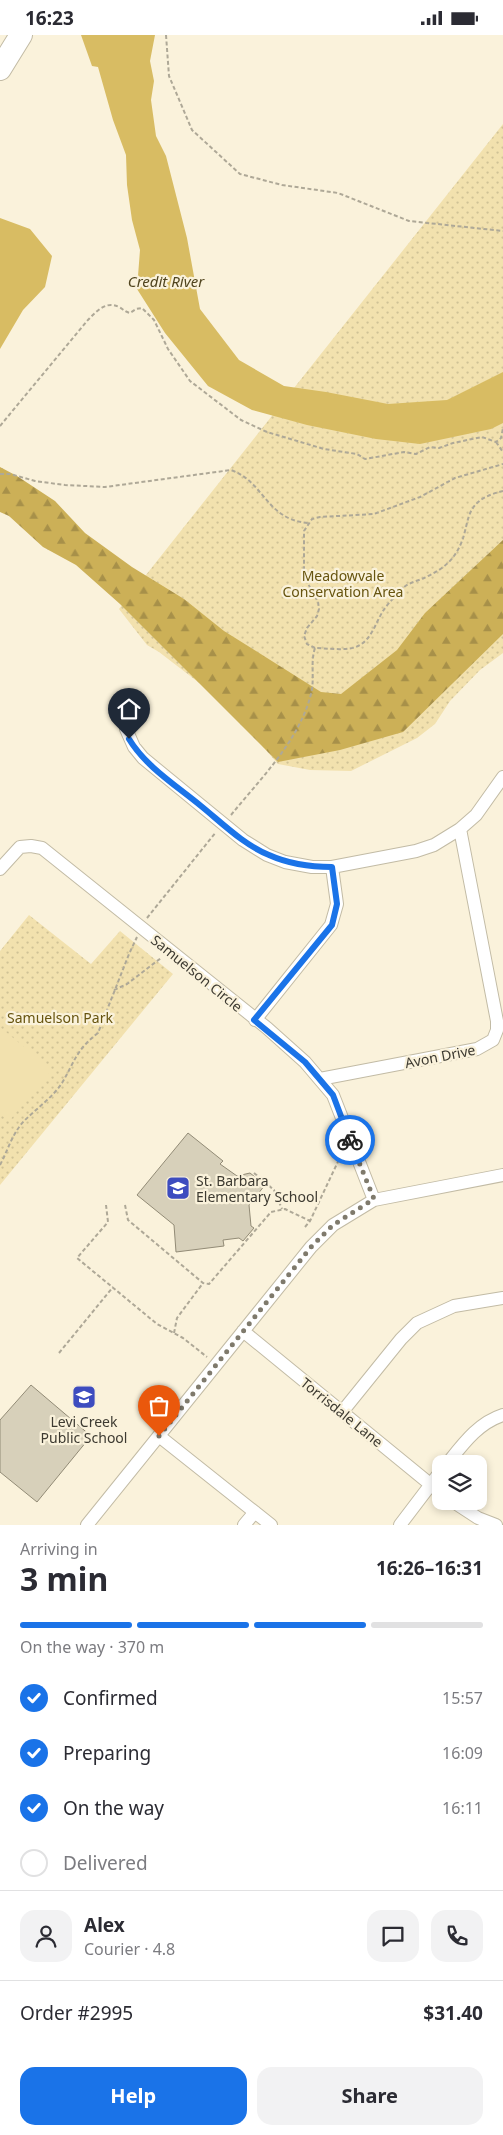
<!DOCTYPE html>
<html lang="en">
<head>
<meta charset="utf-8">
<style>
	body { margin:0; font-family:"Noto Sans",sans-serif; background:#f2f2f3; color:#2b2b33; height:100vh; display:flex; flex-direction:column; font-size:19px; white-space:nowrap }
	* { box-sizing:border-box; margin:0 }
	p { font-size:16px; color:#7c7c81 }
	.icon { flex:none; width:28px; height:28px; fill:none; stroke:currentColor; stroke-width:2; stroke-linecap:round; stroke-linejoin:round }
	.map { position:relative; height:1490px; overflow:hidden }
	.sheet { display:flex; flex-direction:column; background:#fff; flex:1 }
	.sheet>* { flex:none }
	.fabs { position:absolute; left:432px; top:1420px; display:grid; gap:10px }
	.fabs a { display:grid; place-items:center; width:55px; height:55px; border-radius:10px; background:#fff; box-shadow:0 2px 8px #0003; font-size:25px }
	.pin { position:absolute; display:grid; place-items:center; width:42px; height:42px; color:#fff; margin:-51px -21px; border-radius:50% 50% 50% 0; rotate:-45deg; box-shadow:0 0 5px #0007 }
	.pin .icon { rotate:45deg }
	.courier { position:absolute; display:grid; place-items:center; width:50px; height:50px; margin:-25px; border:4px solid #1a73e8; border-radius:50%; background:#fff; color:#222; box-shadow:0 1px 6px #0007 }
	.head em { font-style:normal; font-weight:700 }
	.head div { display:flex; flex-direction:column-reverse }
	.head { display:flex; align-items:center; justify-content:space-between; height:85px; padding:0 20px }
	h1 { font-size:32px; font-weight:700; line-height:38px }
	.bar { display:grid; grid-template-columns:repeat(4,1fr); gap:8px 5px; align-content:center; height:60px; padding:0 20px }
	.bar i { height:6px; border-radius:4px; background:#e1e1e2 }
	.bar .current { background:#1a73e8 }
	.bar p { grid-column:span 4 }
	.line { display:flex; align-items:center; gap:12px; padding:0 20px; border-top:1px solid #e1e1e2 }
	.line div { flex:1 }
	.round { display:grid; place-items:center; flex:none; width:52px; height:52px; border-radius:15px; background:#f2f2f3 }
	ol { padding:0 20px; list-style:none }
	li { display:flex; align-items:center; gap:15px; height:55px }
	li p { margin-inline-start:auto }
	li .icon { padding:5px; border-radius:50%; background:#1a73e8; color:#fff; stroke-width:4 }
	li:last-child { color:#7c7c81 }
	li i { width:28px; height:28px; border:2px solid #e1e1e2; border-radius:50% }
	.action { display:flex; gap:10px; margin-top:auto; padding:10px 20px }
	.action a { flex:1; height:58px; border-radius:15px; background:#1a73e8; color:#fff; font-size:20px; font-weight:700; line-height:58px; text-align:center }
	.action a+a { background:#f2f2f3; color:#2b2b33 }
	.status { display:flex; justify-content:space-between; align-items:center; height:35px; padding:0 25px; background:#fff; direction:ltr }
	.status svg { height:14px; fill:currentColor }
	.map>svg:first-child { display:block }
</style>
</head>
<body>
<div class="status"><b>16:23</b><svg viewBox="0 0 49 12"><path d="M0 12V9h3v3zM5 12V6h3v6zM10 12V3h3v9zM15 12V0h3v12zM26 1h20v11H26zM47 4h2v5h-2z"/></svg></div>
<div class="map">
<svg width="503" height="1490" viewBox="0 0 503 1490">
	<defs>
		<pattern id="green-dots" width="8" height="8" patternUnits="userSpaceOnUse" patternTransform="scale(1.25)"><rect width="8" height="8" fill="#f2e1ae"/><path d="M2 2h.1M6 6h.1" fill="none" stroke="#d0c296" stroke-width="1.8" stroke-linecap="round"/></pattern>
		<pattern id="forest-firs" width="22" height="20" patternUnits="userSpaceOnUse" patternTransform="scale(1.25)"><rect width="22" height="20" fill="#ccb057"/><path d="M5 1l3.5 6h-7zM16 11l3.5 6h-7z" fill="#a79049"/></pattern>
	</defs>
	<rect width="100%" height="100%" fill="#faf2db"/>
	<!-- green -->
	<path fill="url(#green-dots)" d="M503,89V618L480,635L450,666L435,689L417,703L351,736L310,735L278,729L224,667L159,617L147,610L119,574Z
		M29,880L91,929L120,896L173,939L0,1150V916Z"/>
	<!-- forest -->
	<path fill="url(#forest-firs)" d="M0,432L17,441L55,466L85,498L132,532L184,564L224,596L321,657L341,659L397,615L425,578L503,505V599L403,697L340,715L278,727L120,569L76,530L43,512L9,481L0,477Z"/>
	<!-- pitch -->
	<path fill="#f2e1ae" d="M0,992L52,1035L9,1086L0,1079Z"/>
	<!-- water -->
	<path fill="#d8bc63" d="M81,0H155L150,26L154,46L151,65L156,101L166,121L187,203L200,274L239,325L284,351L326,357L388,369L447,365L503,337V388L491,394L420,409L376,404L307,390L252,375L208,351L165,298L137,254L140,215L132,185L127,150L126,120L113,85L98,32L92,31Z
		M0,183L30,194L52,221L45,252L23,275L0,314Z"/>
	<!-- building -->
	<path fill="#d7d0ba" stroke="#928b76" d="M188,1098L223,1126L220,1129L237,1141L250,1138L265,1150L249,1170L251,1191L254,1193L243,1206L239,1203L223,1205L224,1211L176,1217L174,1190L137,1160Z
		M31,1350L91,1401L37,1467L0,1437V1385Z"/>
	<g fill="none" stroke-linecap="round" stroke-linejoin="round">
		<!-- street casing -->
		<g stroke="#c2bba5" stroke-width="14">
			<path id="street" d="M126,694L134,712L143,723L243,805L267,820L285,827L312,832H332L416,816L434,810L460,794L476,780L503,742
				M0,834L20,812L31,811L42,813L267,993L305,1027L333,1060L374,1165
				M255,985L331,890L337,869L332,832
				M320,1044L477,1014L493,1005L497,995V986L460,794
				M243,1296L441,1458
				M342,1377L401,1304L417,1288L454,1271L503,1263
				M159,1401L271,1490
				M447,1429C463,1409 478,1388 503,1380
				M452,1466L478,1483L496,1490
				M87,1490L311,1212L333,1190L374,1165L503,1140
				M244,1490L255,1477
				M400,1490L441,1436"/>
		</g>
		<!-- highway casing -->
		<g stroke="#c2bba5" stroke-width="24">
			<path id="highway" d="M0,34L21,0"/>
		</g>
		<!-- path -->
		<path stroke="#aea897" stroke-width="2" stroke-dasharray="4 2.5" stroke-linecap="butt" d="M166,0L169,41L192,95L240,139L282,150L338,158L409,186L503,196
			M0,391L87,286C95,278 105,265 119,272C123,274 125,277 130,278L136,274L142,273L154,285L168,314L190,346L241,385L267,397L324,414L357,419L365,424L404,417L416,419L430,412L439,413L453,408L482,402L496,407L501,403L503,393
			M496,407L503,417
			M0,439H10L35,446L65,450L105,452L231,435C265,447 265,484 308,488
			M315,613L307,609L304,601L307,593L317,581L319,574L318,567L306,545L304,535V496L312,484L320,482L374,479L420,462L455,443L503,429
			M231,780C261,743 299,706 311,659C315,643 310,628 315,613C327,613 349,617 360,610C372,603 376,587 383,576C388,568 397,560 403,553C408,548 417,546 424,543C435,538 447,531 454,521C475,492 456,467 503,456
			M147,883L216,797
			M114,955L127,949L161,923
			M0,1130C8,1115 12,1099 24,1086C36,1074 53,1062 62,1048C75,1026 76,1015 98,998L129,919L137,902
			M254,1138L274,1155L282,1174
			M106,1170L108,1187L77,1223L157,1289L183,1303L207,1322
			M125,1170L128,1185L203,1248L209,1249L271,1177L285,1174L310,1186
			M305,1192L310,1186L343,1116
			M174,1298L177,1283L203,1248
			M59,1318L113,1252"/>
		<!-- street -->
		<use href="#street" stroke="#fff" stroke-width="12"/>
		<!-- highway -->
		<use href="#highway" stroke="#fff" stroke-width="22"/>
	</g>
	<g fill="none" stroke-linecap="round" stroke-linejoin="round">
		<!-- done -->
		<path stroke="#7f7a6c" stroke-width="5" stroke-dasharray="0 9" d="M159,1401L311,1212L333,1190L374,1164L350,1105"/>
		<!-- route -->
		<path stroke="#1a73e8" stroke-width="6" d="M129,704C146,732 177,751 201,771C222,788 244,810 269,820C289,829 310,832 332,832L337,869L332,890L254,985L305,1027L333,1060L350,1105"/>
	</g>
	<!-- icons -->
	<defs>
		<g id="school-square" transform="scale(1.25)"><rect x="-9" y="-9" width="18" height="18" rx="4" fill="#3d4cbf" stroke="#faf2db"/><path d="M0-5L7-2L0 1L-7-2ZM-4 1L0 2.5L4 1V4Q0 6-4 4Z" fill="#fff"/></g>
	</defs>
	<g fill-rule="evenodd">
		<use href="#school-square" x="178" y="1153"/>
		<use href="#school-square" x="84" y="1362"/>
	</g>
	<g text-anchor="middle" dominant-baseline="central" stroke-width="4.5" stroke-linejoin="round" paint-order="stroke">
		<!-- park labels -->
		<g font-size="14" fill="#67540f" stroke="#faf2db">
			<text x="343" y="540">Meadowvale<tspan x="343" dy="16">Conservation Area</tspan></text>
			<text x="60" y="982">Samuelson Park</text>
		</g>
		<!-- street labels -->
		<g font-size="14" fill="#3d3a31" stroke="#faf2db">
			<text transform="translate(197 938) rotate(39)">Samuelson Circle</text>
			<text transform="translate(440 1021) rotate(-11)">Avon Drive</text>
			<text transform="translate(342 1377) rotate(39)">Torrisdale Lane</text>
		</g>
		<!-- poi labels -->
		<g font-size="14" fill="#3d3a31" stroke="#faf2db" text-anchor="start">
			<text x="196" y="1145">St. Barbara<tspan x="196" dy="16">Elementary School</tspan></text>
			<text x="84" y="1386" text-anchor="middle">Levi Creek<tspan x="84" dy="16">Public School</tspan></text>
		</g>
		<!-- water labels -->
		<g font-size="15" font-style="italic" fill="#50441e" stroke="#faf2db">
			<text x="166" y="246">Credit River</text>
		</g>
	</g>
</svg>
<div class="fabs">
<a><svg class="icon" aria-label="layers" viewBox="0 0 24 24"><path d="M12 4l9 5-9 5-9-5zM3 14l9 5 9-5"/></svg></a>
</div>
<div class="pin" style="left:159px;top:1401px;background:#ea580c"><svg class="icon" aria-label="bag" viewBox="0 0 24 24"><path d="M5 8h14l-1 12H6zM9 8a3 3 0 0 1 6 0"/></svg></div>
<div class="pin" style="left:129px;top:704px;background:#1f2937"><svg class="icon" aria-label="home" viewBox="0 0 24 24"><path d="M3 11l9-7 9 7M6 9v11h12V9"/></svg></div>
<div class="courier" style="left:350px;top:1105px"><svg class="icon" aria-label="bike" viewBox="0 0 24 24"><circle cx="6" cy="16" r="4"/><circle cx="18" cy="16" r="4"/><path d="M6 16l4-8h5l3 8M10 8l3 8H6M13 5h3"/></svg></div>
</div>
<section class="sheet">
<div class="head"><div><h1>3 min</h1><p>Arriving in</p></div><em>16:26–16:31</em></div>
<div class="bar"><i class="current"></i><i class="current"></i><i class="current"></i><i></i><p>On the way · 370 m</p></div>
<ol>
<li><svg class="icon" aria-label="check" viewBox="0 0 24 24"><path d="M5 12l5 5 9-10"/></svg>Confirmed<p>15:57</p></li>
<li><svg class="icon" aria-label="check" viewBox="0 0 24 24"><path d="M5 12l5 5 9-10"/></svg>Preparing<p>16:09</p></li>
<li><svg class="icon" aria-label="check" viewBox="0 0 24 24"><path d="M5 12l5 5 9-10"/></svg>On the way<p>16:11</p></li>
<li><i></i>Delivered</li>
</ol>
<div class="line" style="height:90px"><a class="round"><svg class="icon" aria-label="person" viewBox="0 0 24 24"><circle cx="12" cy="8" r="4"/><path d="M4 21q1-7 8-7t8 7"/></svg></a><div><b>Alex</b><p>Courier · 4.8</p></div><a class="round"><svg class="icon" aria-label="chat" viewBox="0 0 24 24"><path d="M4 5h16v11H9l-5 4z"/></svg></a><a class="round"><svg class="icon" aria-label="phone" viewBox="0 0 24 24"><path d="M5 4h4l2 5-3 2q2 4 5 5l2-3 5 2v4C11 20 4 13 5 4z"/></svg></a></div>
<div class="line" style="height:65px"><div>Order #2995</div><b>$31.40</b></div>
<div class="action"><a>Help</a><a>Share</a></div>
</section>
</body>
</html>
